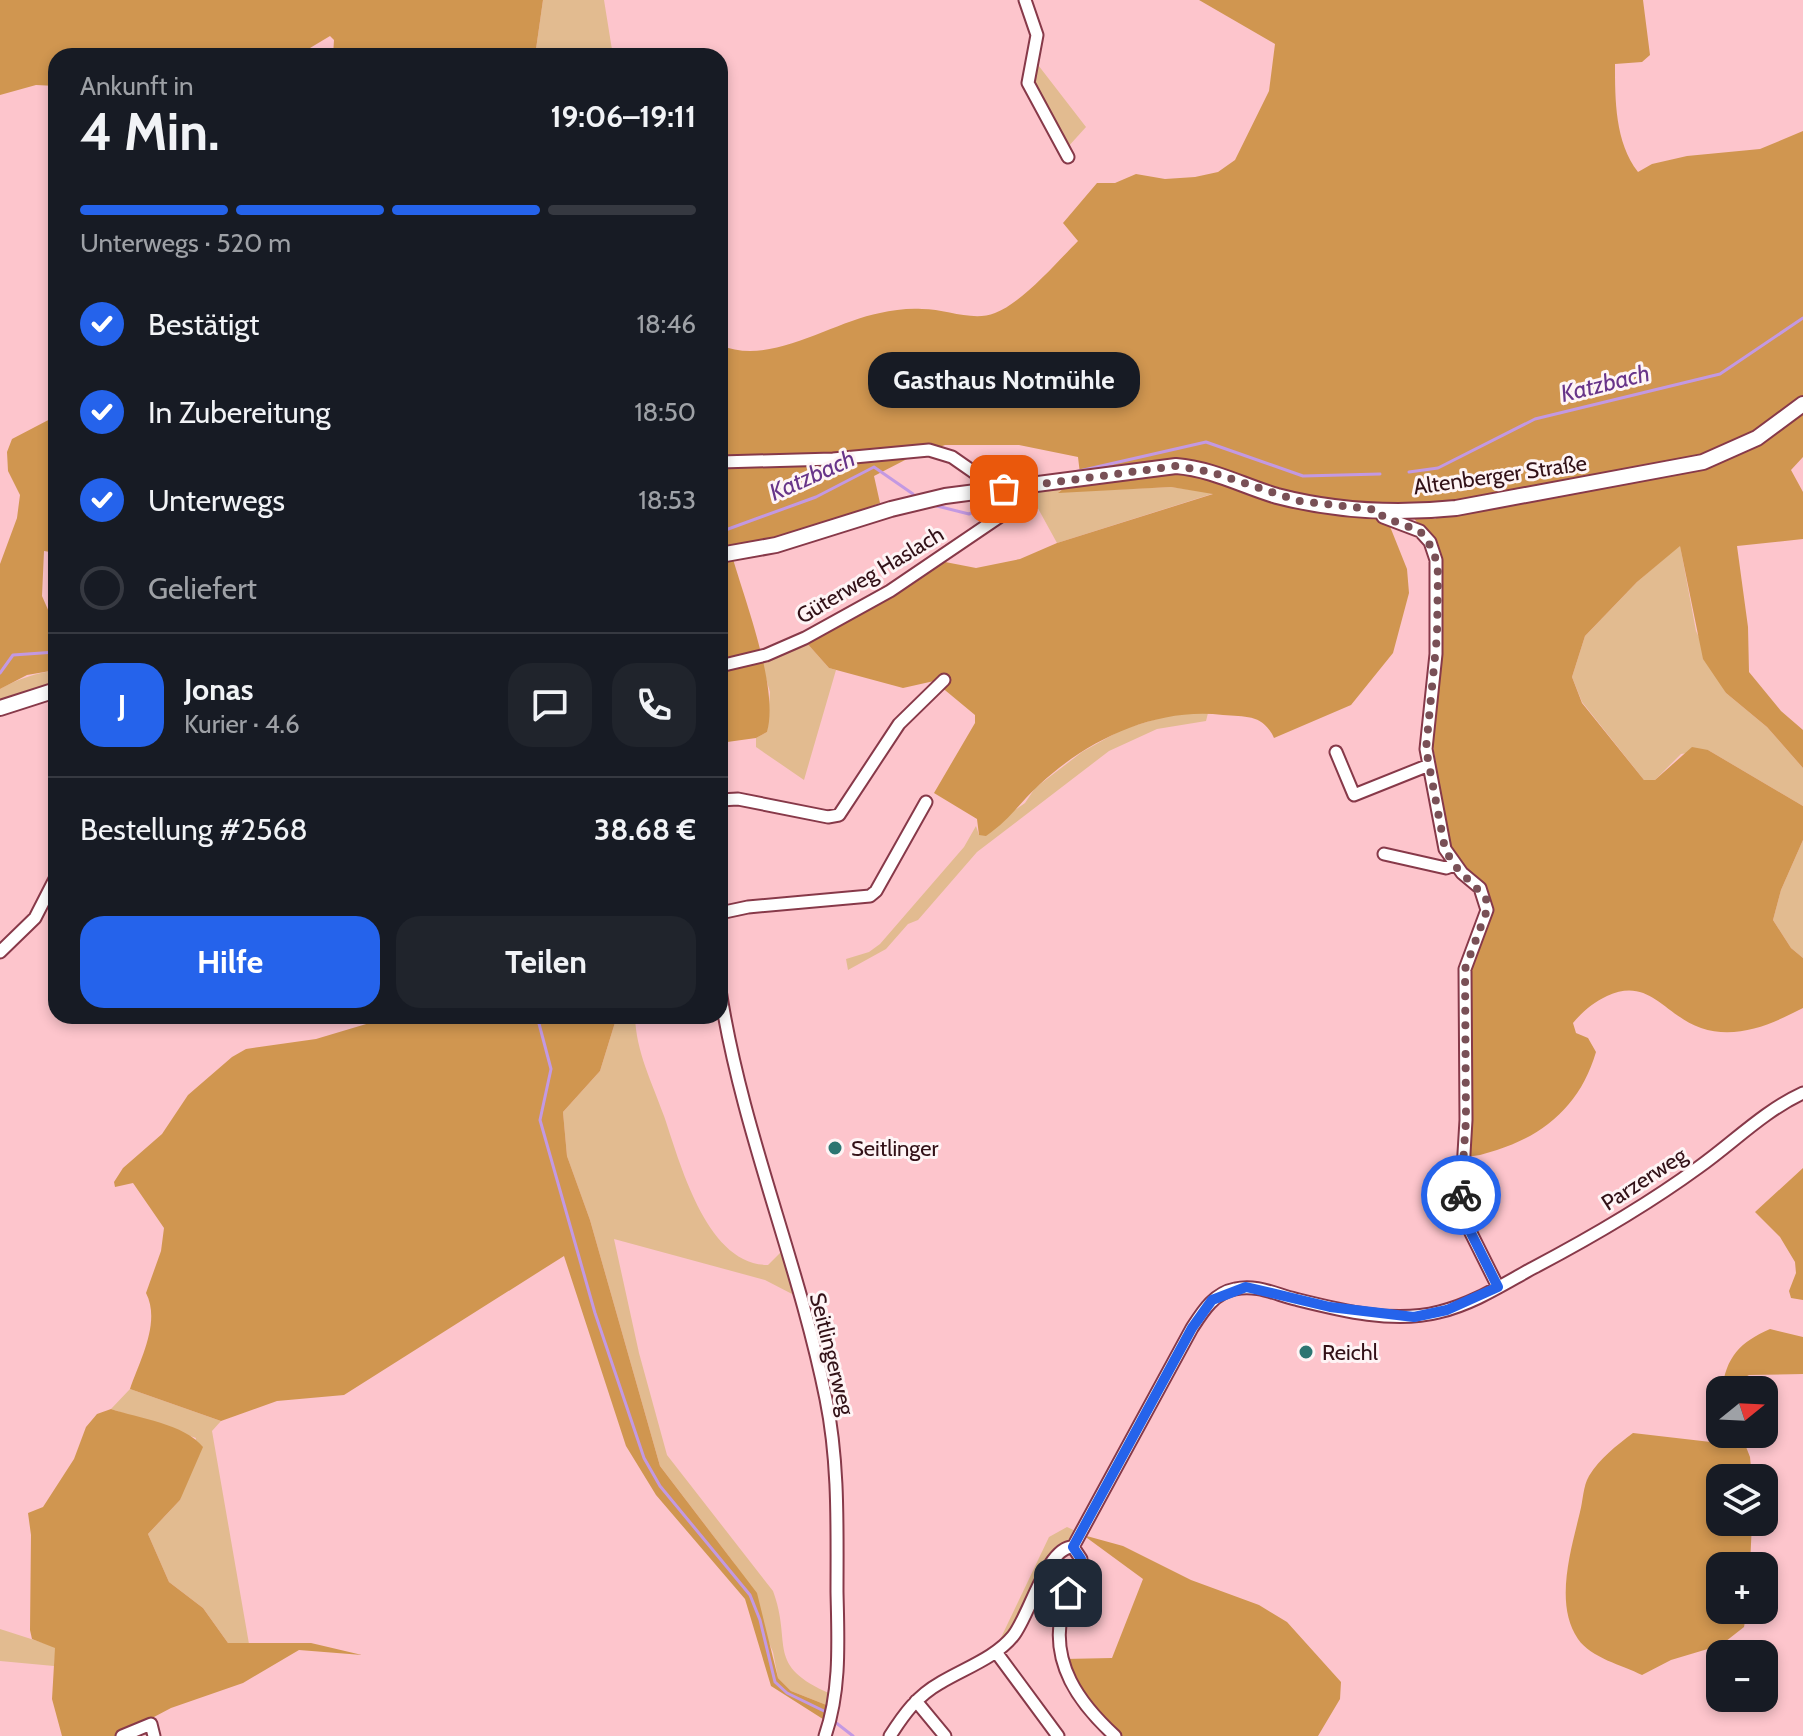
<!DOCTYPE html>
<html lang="de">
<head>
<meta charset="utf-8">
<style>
	body { margin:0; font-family:Cabin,sans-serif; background:#20242c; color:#f1f3f6; height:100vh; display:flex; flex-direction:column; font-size:30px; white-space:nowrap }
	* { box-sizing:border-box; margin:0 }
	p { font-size:26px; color:#9ea1a6 }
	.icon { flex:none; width:44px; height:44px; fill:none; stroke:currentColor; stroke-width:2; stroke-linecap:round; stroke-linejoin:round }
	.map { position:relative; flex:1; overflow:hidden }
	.drawer { position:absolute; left:48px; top:48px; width:680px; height:976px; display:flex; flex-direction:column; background:#171b24; border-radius:24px; box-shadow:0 4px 12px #0003 }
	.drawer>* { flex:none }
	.needle { width:52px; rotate:72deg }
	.buttons { position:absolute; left:1706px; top:1376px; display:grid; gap:16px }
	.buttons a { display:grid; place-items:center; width:72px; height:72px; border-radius:16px; background:#171b24; box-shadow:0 4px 12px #0003; font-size:40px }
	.pin { position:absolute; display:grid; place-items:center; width:68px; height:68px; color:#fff; margin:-34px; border-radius:16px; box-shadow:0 4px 12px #0006 }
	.courier { position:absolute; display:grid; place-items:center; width:80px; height:80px; margin:-40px; border:6px solid #2563eb; border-radius:50%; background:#fff; color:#222; box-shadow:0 2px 10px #0007 }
	.bubble { position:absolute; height:56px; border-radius:24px; background:#171b24; box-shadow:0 4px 12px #0003; font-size:26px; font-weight:700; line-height:56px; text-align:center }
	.summary em { font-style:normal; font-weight:700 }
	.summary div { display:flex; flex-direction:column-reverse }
	.summary { display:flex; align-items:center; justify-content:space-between; height:136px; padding:0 32px }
	h1 { font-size:52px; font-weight:700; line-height:60px }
	.bar { display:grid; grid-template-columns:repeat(4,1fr); gap:12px 8px; align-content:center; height:96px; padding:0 32px }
	.bar i { height:10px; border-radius:6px; background:#363941 }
	.bar .on { background:#2563eb }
	.bar p { grid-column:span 4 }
	.line { display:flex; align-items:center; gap:20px; padding:0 32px; border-top:2px solid #363941 }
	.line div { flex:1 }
	.round { display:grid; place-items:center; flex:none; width:84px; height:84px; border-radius:24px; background:#20242c }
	ol { padding:0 32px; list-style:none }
	li { display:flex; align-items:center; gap:24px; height:88px }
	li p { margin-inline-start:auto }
	li .icon { padding:8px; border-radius:50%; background:#2563eb; color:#fff; stroke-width:4 }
	li:last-child { color:#9ea1a6 }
	li i { width:44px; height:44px; border:4px solid #363941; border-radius:50% }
	.cta { display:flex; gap:16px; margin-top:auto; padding:16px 32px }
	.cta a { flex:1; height:92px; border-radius:24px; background:#2563eb; color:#fff; font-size:32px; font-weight:700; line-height:92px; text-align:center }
	.cta a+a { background:#20242c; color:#f1f3f6 }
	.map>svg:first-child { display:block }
</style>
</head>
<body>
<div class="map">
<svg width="1803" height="1736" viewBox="0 0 1803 1736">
	<rect width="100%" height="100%" fill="#fdc5cc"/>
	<!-- green -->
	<path fill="#e2bb90" d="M543,0H604L613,56H535Z
		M1035,61L1086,127L1067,148C1052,122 1027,93 1035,61Z
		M1171,487L1215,493L1057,543L1029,492L1064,488L1059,492Z
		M1680,545L1696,631L1726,693L1767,727L1803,768V806L1708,750L1681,754L1655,780H1644L1582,702L1572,677L1585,636L1637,582Z
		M805,641L829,668L836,670L804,780L756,747V738L767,732L770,692L760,658Z
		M56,670V683L0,702V689C19,678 35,674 56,670Z
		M1177,713H1208L1206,721L1157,729L1109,751L977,852L918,920L908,924L886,949L848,970L846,959L869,952L880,944L964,847L976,826L979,835L1025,803L1035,788L1082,752L1123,729Z
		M1803,840V958L1791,948L1773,920L1781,890Z
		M617,1016H635C636,1052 652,1082 664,1116C680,1162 706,1265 768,1265L782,1251L794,1295L765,1280L614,1239L639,1353L667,1455L773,1591C793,1645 764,1665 831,1694L829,1706L791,1691L778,1678L773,1652L734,1563L660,1466L590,1220L567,1156L563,1112L600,1071Z
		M130,1389L221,1421L212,1431L249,1644L228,1643L203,1608L169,1582L148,1534L180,1500L196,1438L111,1409Z
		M1067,1527L1078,1532L1052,1553L1020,1620L997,1646L1049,1537Z
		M0,1629L56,1647L54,1666L0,1661Z"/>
	<!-- forest -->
	<path fill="#d09650" d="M0,0H543L535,56H333L334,40L330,36L310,48L305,56H56V86L36,85L0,95Z
		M1199,0H1643L1650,55L1642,62L1615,64C1615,100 1615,142 1638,172L1652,164L1687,156L1760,149L1803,131V397L1768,427L1697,460L1439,506L1359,505L1287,492L1211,466L1080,474L1078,457L1019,445H945L907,459L874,476L880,503C826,524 778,540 720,551V345C770,367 831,322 880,313C893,310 909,308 922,309C946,309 973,322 995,313C1022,303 1057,262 1078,241L1063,223L1097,183H1115L1136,174L1165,179L1195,177L1218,172L1235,160L1269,91L1275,44Z
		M1803,411V457L1791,470L1803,492V539L1737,546L1748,627L1749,672L1781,711L1803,730V768L1767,727L1726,693L1703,659L1680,546L1637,582L1585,636L1572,677L1582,703L1644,780H1655L1692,747L1708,750L1803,806V840L1781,890L1773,920L1791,948L1803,958V1008C1772,1024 1737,1040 1701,1028C1664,1015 1649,976 1607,996C1593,1003 1584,1010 1573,1023L1576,1033L1588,1038L1596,1052C1581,1103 1547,1134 1497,1150C1487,1153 1477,1157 1466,1156L1469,968L1490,911L1450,850L1430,728L1441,657L1442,575L1425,533L1410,513L1435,519L1441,515L1680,473Z
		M56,416V553L44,551L42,596L56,628V670L27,675L0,689V564L17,518L20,495L8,471L7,452L12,439Z
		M1177,472L1385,514L1407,569L1409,593L1393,653L1351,705L1274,738C1263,714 1246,717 1223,715C1156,707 1087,740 1039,785C1019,803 1011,819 986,836L979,835L977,819L934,793L975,723V715L934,681L903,688L829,668L805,641L940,561L976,568L1020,559L1057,543L1213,494L1171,487L1058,493L1064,488Z
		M733,559C746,604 779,689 767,732L756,738L720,743V560Z
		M393,1016H617L600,1071L563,1112L567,1156L590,1220L660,1466L757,1593L778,1678L791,1691L829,1706L826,1721L771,1686L745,1599L656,1495L626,1446L564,1256L344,1395L277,1401L221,1421L130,1389C140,1360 161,1322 146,1293L161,1251L164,1228L133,1183L115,1187L114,1182L123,1168L162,1134L188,1095L232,1057L246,1049L316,1039Z
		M1803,1168V1300L1791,1298L1789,1291L1796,1273L1795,1262L1780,1237L1755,1212Z
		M1770,1329L1803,1337V1374L1749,1375L1736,1382L1734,1390H1722C1726,1357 1740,1342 1770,1329Z
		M111,1409C138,1418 185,1424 203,1447L180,1500L148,1534L169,1582L203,1608L228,1643H311L362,1655L299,1650L243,1683L171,1708L118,1736H62L52,1699L55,1648L32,1639L30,1630L31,1535L28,1513L43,1507L74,1459L86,1427L97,1414Z
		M1633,1433L1728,1444V1434H1741L1750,1457L1752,1478H1720V1522H1752L1750,1566H1720V1610H1747L1744,1627L1721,1645L1671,1660L1642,1675C1622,1665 1591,1658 1578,1639C1554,1604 1571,1550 1580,1512C1583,1501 1583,1486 1589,1476C1600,1458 1616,1446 1633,1433Z
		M1083,1535L1123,1546L1191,1580L1259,1605L1287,1622L1341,1682L1340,1699L1318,1736H1119L1097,1715L1064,1659L1112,1658L1143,1579Z"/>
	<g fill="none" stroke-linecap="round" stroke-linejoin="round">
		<!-- stream -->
		<path stroke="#c399e2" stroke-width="3" d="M1409,472L1438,468L1535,419L1720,374L1803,318
			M1066,474L1206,442L1303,476L1380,474
			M937,506L969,514L1004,499
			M720,532L816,497L874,467L913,494
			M0,673L13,655L56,652
			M537,1016L551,1069L540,1120L595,1313L644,1458L660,1486L750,1595L760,1620L775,1682L787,1693L826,1712
			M835,1722L853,1736"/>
		<!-- minor casing -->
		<g stroke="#873949" stroke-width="15">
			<path id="minor" d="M1025,0L1037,35L1028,83L1068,157
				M720,462L833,459L929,450L952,457L985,480L990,490
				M1379,510L1383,517L1420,531L1430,542L1436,560V654L1426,749L1445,849L1462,873L1480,888L1487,910L1465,969L1466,1120L1461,1203L1465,1221L1498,1287
				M720,666L766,655L805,638L890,591L1008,511L1017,502L1019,488
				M1336,752L1354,795L1429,765
				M720,800L738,799L828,817L839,815L899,724L944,680
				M1384,854L1446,868L1454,865
				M720,913L748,907L870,896L876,891L926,802
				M0,952L35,918L56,877
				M720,990C742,1132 798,1260 826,1399C839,1463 837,1527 837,1592C838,1640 841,1690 825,1736
				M1073,1547L1192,1328C1203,1311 1214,1293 1235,1289C1256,1284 1275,1294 1295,1299C1339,1310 1393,1324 1439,1312C1473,1304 1502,1285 1533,1268C1590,1238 1647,1205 1699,1167C1734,1142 1764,1111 1803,1093
				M1073,1547L1081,1559C1076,1577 1067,1594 1062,1612C1050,1663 1079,1703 1115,1736
				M996,1652L1058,1736
				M916,1701L945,1736
				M122,1736L151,1724L154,1736
				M890,1736C904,1714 917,1696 940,1683C965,1668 995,1658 1013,1636C1029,1617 1047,1546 1073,1547"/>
		</g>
		<!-- tertiary casing -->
		<g stroke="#873949" stroke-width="18">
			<path id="tertiary" d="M720,555L776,545L891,509L945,496L1176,466C1213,469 1243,486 1277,496C1335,511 1398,514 1456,508L1703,462L1757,438L1803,404
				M0,708L56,690"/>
		</g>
		<!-- minor -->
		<use href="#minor" stroke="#fff" stroke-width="11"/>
		<!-- tertiary -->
		<use href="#tertiary" stroke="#fff" stroke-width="14"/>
	</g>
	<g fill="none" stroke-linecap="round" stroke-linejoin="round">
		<!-- done -->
		<path stroke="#795056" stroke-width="8" stroke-dasharray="0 14.4" d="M1004,489L1176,466L1211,472L1299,501L1379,510L1383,517L1420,531L1434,551L1438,573L1437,636L1426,749L1445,849L1454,865L1486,898L1487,910L1465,969L1466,1120L1461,1195"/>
		<!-- route -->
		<path stroke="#2563eb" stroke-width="10" d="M1068,1593L1081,1559L1073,1547L1192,1328L1212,1300L1246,1287L1330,1307L1414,1317L1447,1310L1498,1287L1465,1221L1461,1195"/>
	</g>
	<!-- markers -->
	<g fill="#2c7571" stroke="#fef4f5" stroke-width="3">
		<circle cx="835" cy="1148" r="8"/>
		<circle cx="1306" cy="1352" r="8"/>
	</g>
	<g text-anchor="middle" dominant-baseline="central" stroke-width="6" stroke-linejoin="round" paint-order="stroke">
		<!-- street labels -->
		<g font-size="22" fill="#321117" stroke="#fef4f5">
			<text transform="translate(1500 475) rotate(-8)">Altenberger Straße</text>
			<text transform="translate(870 575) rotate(-31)">Güterweg Haslach</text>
			<text transform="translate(1644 1179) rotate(-33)">Parzerweg</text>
			<text transform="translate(832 1354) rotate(76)">Seitlingerweg</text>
		</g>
		<!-- poi labels -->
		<g font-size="22" fill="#321117" stroke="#fef4f5" text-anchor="start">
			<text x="851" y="1148">Seitlinger</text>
			<text x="1322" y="1352">Reichl</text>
		</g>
		<!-- water labels -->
		<g font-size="24" font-style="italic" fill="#683489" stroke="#fef4f5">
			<text transform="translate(1605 383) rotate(-14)">Katzbach</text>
			<text transform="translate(812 475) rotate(-24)">Katzbach</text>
		</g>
	</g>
</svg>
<div class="buttons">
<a><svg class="needle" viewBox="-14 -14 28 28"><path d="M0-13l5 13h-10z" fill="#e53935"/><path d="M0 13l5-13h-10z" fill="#9ea1a6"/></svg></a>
<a><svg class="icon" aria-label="layers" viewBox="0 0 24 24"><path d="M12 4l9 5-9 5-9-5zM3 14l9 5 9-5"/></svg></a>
<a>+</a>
<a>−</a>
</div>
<div class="pin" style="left:1004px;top:489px;background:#ea580c"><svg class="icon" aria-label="bag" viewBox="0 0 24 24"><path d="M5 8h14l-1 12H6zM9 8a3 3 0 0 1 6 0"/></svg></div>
<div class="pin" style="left:1068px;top:1593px;background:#1f2937"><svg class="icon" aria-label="home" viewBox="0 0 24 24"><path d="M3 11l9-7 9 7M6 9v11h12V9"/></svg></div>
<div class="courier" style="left:1461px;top:1195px"><svg class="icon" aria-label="bike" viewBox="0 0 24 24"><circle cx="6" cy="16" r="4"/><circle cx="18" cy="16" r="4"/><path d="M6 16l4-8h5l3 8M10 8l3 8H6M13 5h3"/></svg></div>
<div class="bubble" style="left:868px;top:352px;width:272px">Gasthaus Notmühle</div>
<section class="drawer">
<div class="summary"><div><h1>4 Min.</h1><p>Ankunft in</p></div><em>19:06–19:11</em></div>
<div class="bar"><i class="on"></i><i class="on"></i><i class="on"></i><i></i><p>Unterwegs · 520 m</p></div>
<ol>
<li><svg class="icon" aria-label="check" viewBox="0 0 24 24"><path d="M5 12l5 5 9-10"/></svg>Bestätigt<p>18:46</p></li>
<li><svg class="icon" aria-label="check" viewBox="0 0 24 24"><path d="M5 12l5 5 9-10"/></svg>In Zubereitung<p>18:50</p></li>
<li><svg class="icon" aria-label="check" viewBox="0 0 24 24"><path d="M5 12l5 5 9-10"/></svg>Unterwegs<p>18:53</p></li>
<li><i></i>Geliefert</li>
</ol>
<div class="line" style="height:144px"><b class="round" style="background:#2563eb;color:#fff">J</b><div><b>Jonas</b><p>Kurier · 4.6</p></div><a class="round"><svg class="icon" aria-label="chat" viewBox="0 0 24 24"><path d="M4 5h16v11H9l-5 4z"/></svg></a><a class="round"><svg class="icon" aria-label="phone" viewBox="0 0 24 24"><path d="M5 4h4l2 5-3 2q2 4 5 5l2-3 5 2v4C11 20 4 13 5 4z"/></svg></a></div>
<div class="line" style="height:104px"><div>Bestellung #2568</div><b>38.68 €</b></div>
<div class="cta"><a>Hilfe</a><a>Teilen</a></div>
</section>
</div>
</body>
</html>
